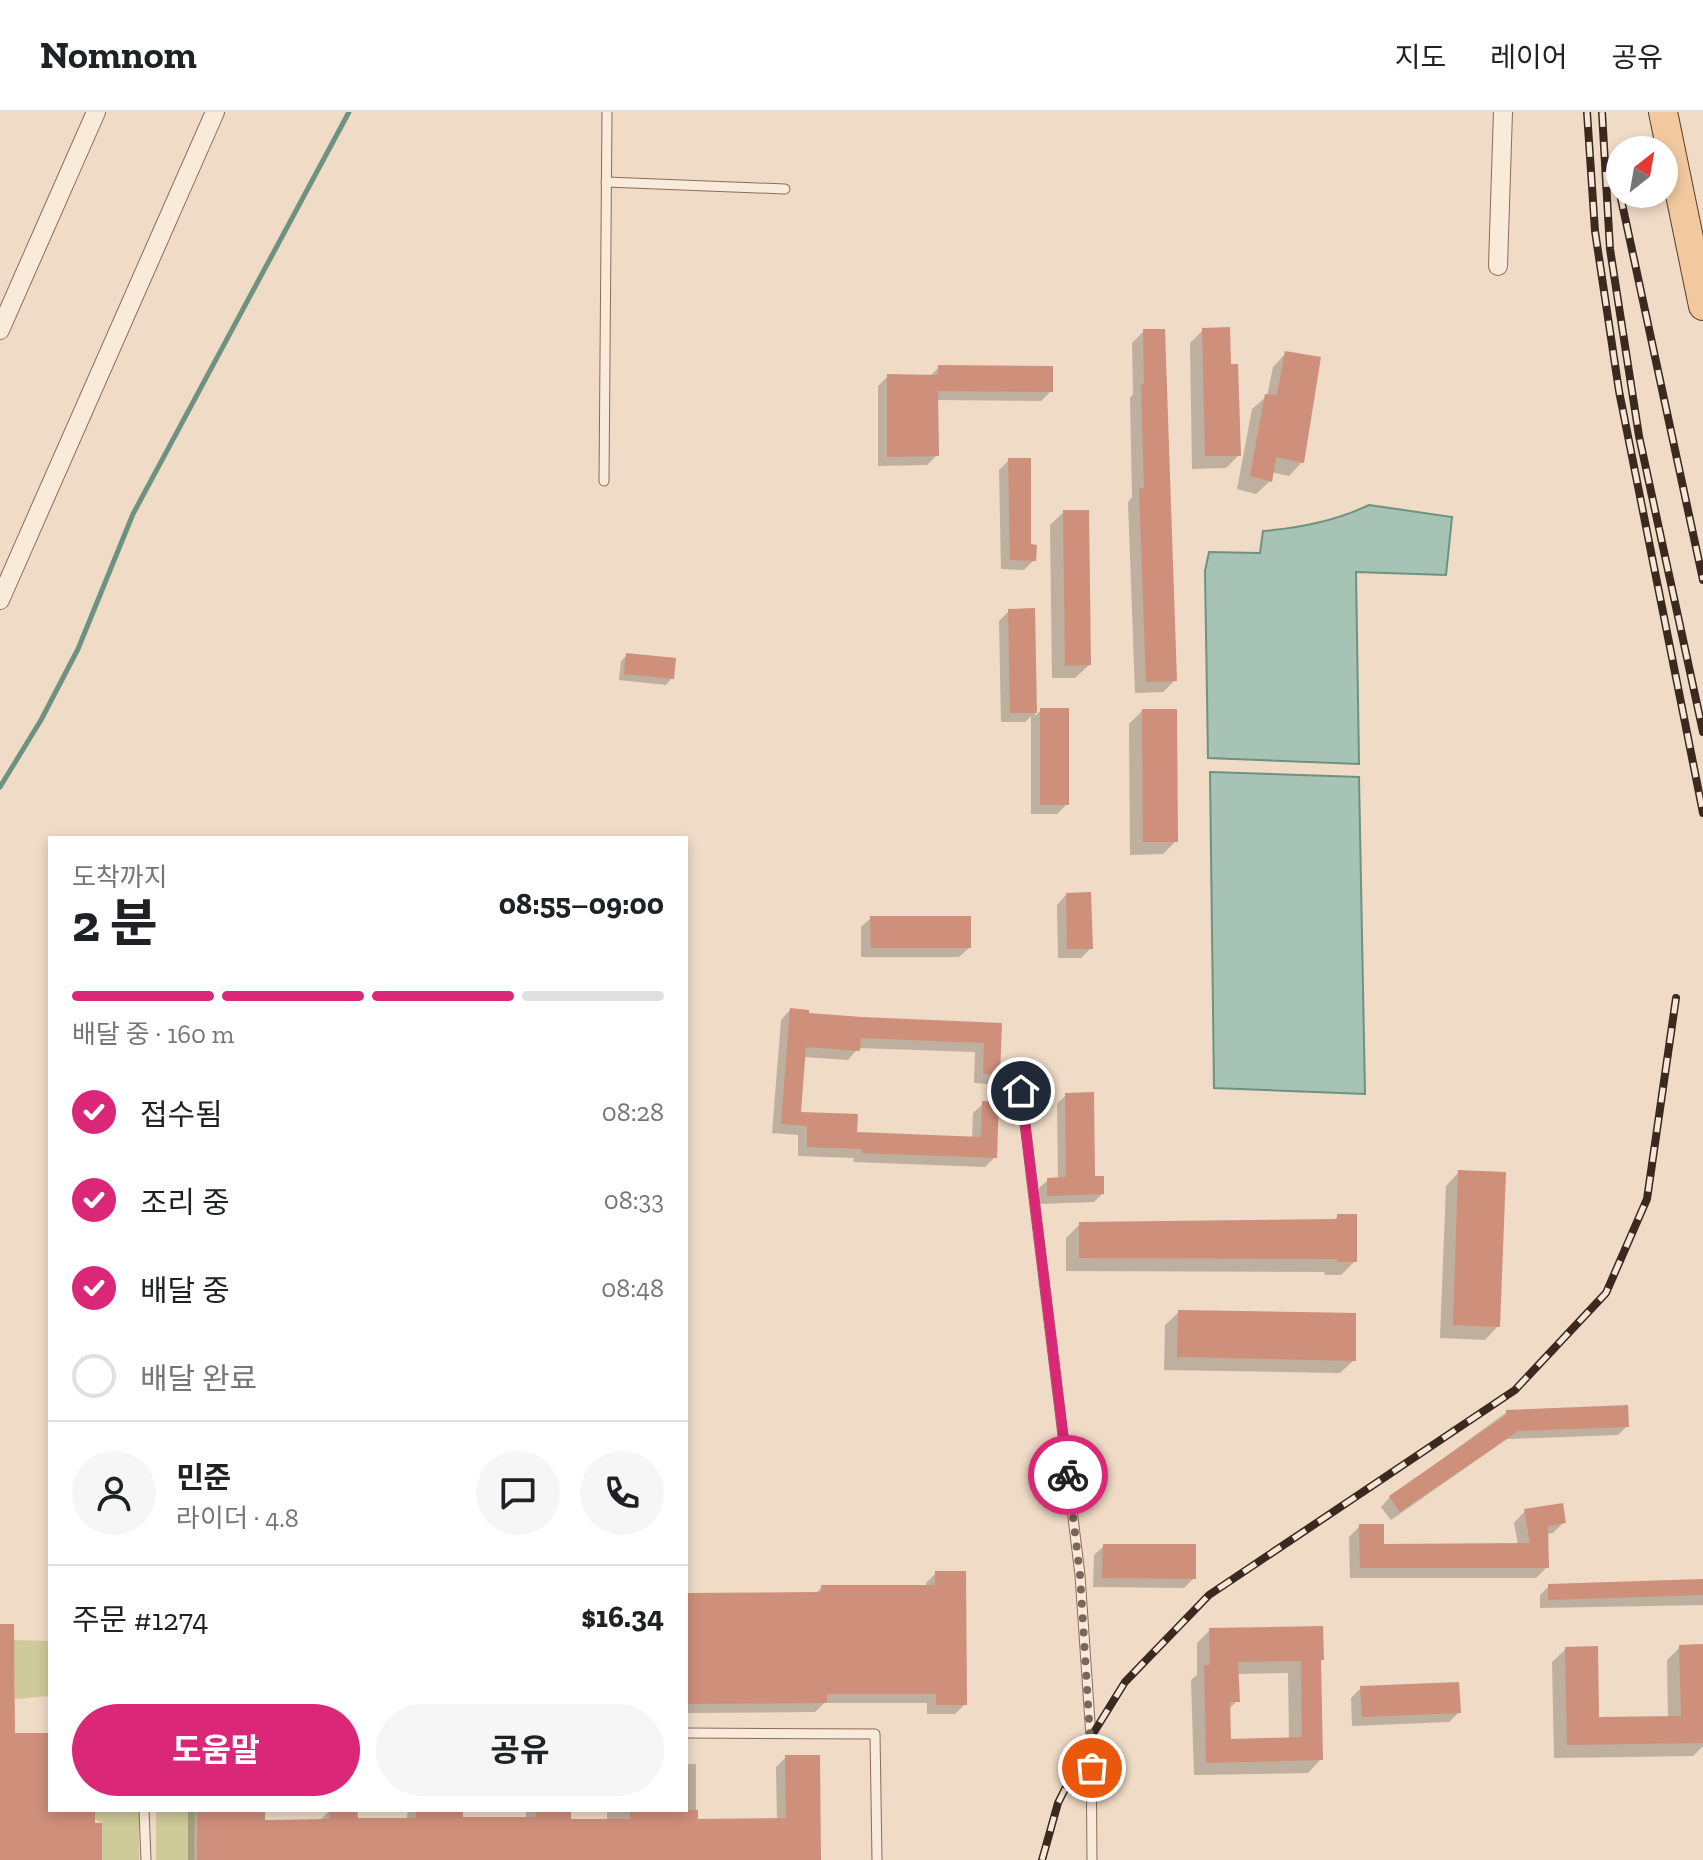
<!DOCTYPE html>
<html lang="ko">
<head>
<meta charset="utf-8">
<style>
	body { margin:0; font-family:"Zilla Slab","Noto Sans KR",serif; background:#f6f6f6; color:#202124; height:100vh; display:flex; flex-direction:column; font-size:30px; white-space:nowrap }
	* { box-sizing:border-box; margin:0 }
	p { font-size:26px; color:#757577 }
	.icon { flex:none; width:44px; height:44px; fill:none; stroke:currentColor; stroke-width:2; stroke-linecap:round; stroke-linejoin:round }
	.map { position:relative; flex:1; overflow:hidden }
	.panel { position:absolute; left:48px; top:724px; width:640px; height:976px; display:flex; flex-direction:column; background:#fff; border-radius:0px; box-shadow:0 4px 12px #0003 }
	.panel>* { flex:none }
	.needle { width:52px; rotate:31deg }
	.controls { position:absolute; left:1606px; top:24px; display:grid; gap:16px }
	.controls a { display:grid; place-items:center; width:72px; height:72px; border-radius:50%; background:#fff; box-shadow:0 4px 12px #0003; font-size:40px }
	.pin { position:absolute; display:grid; place-items:center; width:68px; height:68px; color:#fff; margin:-34px; border:4px solid #fff; border-radius:50%; box-shadow:0 2px 8px #0007 }
	.courier { position:absolute; display:grid; place-items:center; width:80px; height:80px; margin:-40px; border:6px solid #db2777; border-radius:50%; background:#fff; color:#222; box-shadow:0 2px 10px #0007 }
	.head em { font-style:normal; font-weight:700 }
	.head div { display:flex; flex-direction:column-reverse }
	.head { display:flex; align-items:center; justify-content:space-between; height:136px; padding:0 24px }
	h1 { font-size:52px; font-weight:700; line-height:60px }
	.bar { display:grid; grid-template-columns:repeat(4,1fr); gap:12px 8px; align-content:center; height:96px; padding:0 24px }
	.bar i { height:10px; border-radius:6px; background:#e0e0e0 }
	.bar .current { background:#db2777 }
	.bar p { grid-column:span 4 }
	.line { display:flex; align-items:center; gap:20px; padding:0 24px; border-top:2px solid #e0e0e0 }
	.line div { flex:1 }
	.round { display:grid; place-items:center; flex:none; width:84px; height:84px; border-radius:42px; background:#f6f6f6 }
	ol { padding:0 24px; list-style:none }
	li { display:flex; align-items:center; gap:24px; height:88px }
	li p { margin-inline-start:auto }
	li .icon { padding:8px; border-radius:50%; background:#db2777; color:#fff; stroke-width:4 }
	li:last-child { color:#757577 }
	li i { width:44px; height:44px; border:4px solid #e0e0e0; border-radius:50% }
	.primary-button { display:flex; gap:16px; margin-top:auto; padding:16px 24px }
	.primary-button a { flex:1; height:92px; border-radius:48px; background:#db2777; color:#fff; font-size:32px; font-weight:700; line-height:92px; text-align:center }
	.primary-button a+a { background:#f6f6f6; color:#202124 }
	header { display:flex; align-items:center; gap:48px; box-sizing:border-box; height:112px; padding:0 40px; background:#fff; border-bottom:2px solid #e0e0e0 }
	header strong { font-size:38px }
	nav { display:flex; gap:44px; margin-inline-start:auto; font-size:28px }
	.map>svg:first-child { display:block }
</style>
</head>
<body>
<header>
<strong>Nomnom</strong>
<nav><a>지도</a><a>레이어</a><a>공유</a></nav>
</header>
<div class="map">
<svg width="1703" height="1748" viewBox="0 0 1703 1748">
	<rect width="100%" height="100%" fill="#efdbc6"/>
	<!-- green -->
	<path fill="#ceca99" d="M14,1528L50,1529V1584L15,1587Z
		M95,1698H139V1748H102V1711L95,1707Z
		M156,1698H195L194,1748H156Z"/>
	<!-- water -->
	<path fill="#a7c3b6" stroke="#6d9282" stroke-width="2" d="M1369,393L1452,405L1446,463L1356,460L1359,652L1208,646L1205,459L1209,440L1260,441L1263,419C1299,416 1336,409 1369,393Z
		M1210,660L1359,665L1365,982L1214,976Z"/>
	<!-- shadow -->
	<path fill="#0003" fill-rule="evenodd" d="M1203,218L1229,254L1239,343L1226,356L1192,357L1190,231Z
		M1144,219L1175,568L1163,580L1135,581L1128,390L1132,385L1130,286L1133,282L1132,231Z
		M1286,241L1302,350L1289,364L1271,360L1270,369L1256,382L1237,377L1252,297L1267,284L1273,255Z
		M939,255L1051,279L1041,289L936,288L937,343L927,353L878,354V274L888,264L929,265Z
		M1009,348L1034,448L1024,458L1001,457L999,358Z
		M1064,400L1089,553L1075,566H1052L1050,413Z
		M1034,498L1035,604L1041,598L1067,692L1057,702H1031V604L1025,610H1001L999,509L1009,499Z
		M627,543L672,566L666,573L619,568L621,549Z
		M1142,599L1176,729L1163,742L1130,743L1129,612Z
		M1066,783L1091,836L1081,846H1058L1057,793Z
		M871,806L969,836L959,845H861V815Z
		M790,898L807,903L1000,913L998,962L988,972L974,971L975,940L858,936L848,948L804,945L799,1002L855,1022L972,1027L973,1001L983,992L995,1045L985,1055L853,1050L854,1046L798,1044V1023L772,1021L781,908Z
		M1066,983L1093,1066L1102,1082L1094,1090L1039,1092V1076L1048,1068L1058,1067L1057,992Z
		M1459,1060L1498,1214L1485,1228L1440,1226L1446,1074Z
		M1338,1104L1355,1149L1341,1163H1325L1324,1160L1066,1159V1126L1080,1112L1332,1110Z
		M1179,1200L1354,1248L1340,1261L1164,1258L1165,1213Z
		M1507,1300L1627,1314L1618,1323L1507,1327L1391,1408L1381,1395L1390,1385Z
		M1525,1399L1564,1410L1553,1421L1546,1422L1547,1455L1536,1466H1350L1349,1425L1360,1414L1382,1434L1518,1433L1514,1411Z
		M1104,1434L1194,1466L1184,1476L1093,1475L1094,1443Z
		M936,1461L965,1592L955,1602H927V1591H824L815,1600L686,1601V1483L815,1482L822,1475H926V1471Z
		M1703,1469V1493L1540,1496V1483L1549,1474Z
		M1210,1518L1322,1547L1319,1551L1321,1647L1308,1661L1194,1663L1191,1568L1197,1563V1531ZM1288,1561L1289,1628L1229,1629L1228,1598L1237,1589V1562Z
		M1703,1534V1634L1693,1644L1554,1646L1552,1550L1566,1537L1597,1607L1668,1606L1667,1548L1680,1535Z
		M1361,1576L1459,1600L1449,1610L1352,1614L1351,1586Z
		M786,1645L819,1748H188V1698H263V1710L319,1709L329,1699L356,1708H407V1702L411,1698H461V1707H526V1698H569V1709H607V1698H686V1652H696V1709L777,1708L776,1655Z"/>
	<g fill="none" stroke-linecap="round" stroke-linejoin="round">
		<!-- stream -->
		<path stroke="#6d9282" stroke-width="5" d="M0,675L41,608L78,537L133,402L349,0"/>
	</g>
	<!-- building -->
	<path fill="#ce8f7b" fill-rule="evenodd" d="M1230,215L1231,252H1238L1241,344H1205L1202,216Z
		M1143,217H1165L1177,569L1146,570L1139,376H1144L1141,272H1144Z
		M1285,239L1321,245L1304,351L1276,345L1272,370L1250,364L1265,282L1277,283Z
		M938,253L1053,254V280L938,279L939,344L887,345V262L938,263Z
		M1008,346H1031V432L1037,433L1036,449L1010,448Z
		M1063,398H1089L1091,553L1065,554Z
		M1035,496L1037,601H1010L1008,497Z
		M626,541L676,546L674,567L624,562Z
		M1040,596H1069V693H1040Z
		M1142,597H1177L1178,730H1143Z
		M1091,780L1093,837H1067L1066,781Z
		M870,804H971V836H871Z
		M790,896L809,898V901L862,905L1002,911L1000,963L983,962L984,931L861,926L860,939L806,935L801,1000L858,1002L857,1020L981,1025L982,989L999,990L997,1046L862,1041V1037L807,1035V1014L781,1012Z
		M1094,980L1095,1064H1104V1082L1047,1084V1066L1066,1065L1065,981Z
		M1458,1058L1506,1060L1500,1215L1453,1213Z
		M1337,1102H1357V1150H1337V1147L1079,1146V1110L1337,1107Z
		M1178,1198L1356,1201V1249L1177,1245Z
		M1628,1293L1629,1315L1518,1319L1400,1400L1389,1384L1506,1303V1298Z
		M1563,1391L1566,1411L1548,1414L1549,1456H1360L1359,1412H1384V1432L1530,1431L1524,1397Z
		M1103,1432H1196V1467L1102,1466Z
		M935,1459H966L967,1593H936V1582H827V1591L686,1592V1481L821,1480V1473H935Z
		M1703,1467V1483L1548,1488V1472Z
		M0,1512H14L15,1621H50V1698H95V1711H102V1748H0Z
		M1323,1514L1324,1548H1321L1323,1648L1206,1651L1204,1553H1210L1209,1516ZM1301,1549L1302,1625L1231,1627L1230,1590H1240L1238,1550Z
		M1703,1532V1631L1567,1633L1565,1535L1598,1534L1599,1605L1681,1604L1679,1533Z
		M1459,1570L1461,1601L1362,1605L1360,1574Z
		M785,1643H820L821,1748H197V1698H265V1708L329,1707V1698H357L358,1706H416V1698H463V1705H536V1698H571V1707H630V1698H698V1707L786,1706Z"/>
	<g fill="none" stroke-linecap="round" stroke-linejoin="round">
		<!-- lane casing -->
		<g stroke="#8b6c5b" stroke-width="11">
			<path id="lane" d="M606,70L785,77
				M604,369L607,0
				M1021,979L1080,1463L1091,1625L1092,1748
				M686,1621L875,1622L877,1748
				M144,1698L146,1748"/>
		</g>
		<!-- street casing -->
		<g stroke="#8b6c5b" stroke-width="20">
			<path id="street" d="M1498,154L1503,0
				M0,218L96,0
				M0,488L215,0"/>
		</g>
		<!-- primary casing -->
		<g stroke="#593b2f" stroke-width="30">
			<path id="primary" d="M1663,0L1703,194"/>
		</g>
		<!-- lane -->
		<use href="#lane" stroke="#faeada" stroke-width="9"/>
		<!-- street -->
		<use href="#street" stroke="#faeada" stroke-width="18"/>
		<!-- primary -->
		<use href="#primary" stroke="#f2c99e" stroke-width="28"/>
		<!-- rail casing -->
		<g stroke="#3b281f" stroke-width="8">
			<path id="rail" d="M1587,0L1595,119L1619,279L1703,701
				M1602,0L1610,137L1639,324L1703,620
				M1620,82L1703,468
				M1042,1748L1058,1691L1091,1625L1125,1570L1209,1483L1515,1278L1606,1181L1647,1087L1676,886"/>
		</g>
		<!-- rail -->
		<use href="#rail" stroke="#f6e7d6" stroke-width="5" stroke-dasharray="15" stroke-linecap="butt"/>
	</g>
	<g fill="none" stroke-linecap="round" stroke-linejoin="round">
		<!-- done -->
		<path stroke="#7a6759" stroke-width="8" stroke-dasharray="0 14.4" d="M1068,1363L1080,1463L1092,1656"/>
		<!-- route -->
		<path stroke="#db2777" stroke-width="10" d="M1021,979L1068,1363"/>
	</g>
</svg>
<div class="controls">
<a><svg class="needle" viewBox="-14 -14 28 28"><path d="M0-13l5 13h-10z" fill="#e53935"/><path d="M0 13l5-13h-10z" fill="#757577"/></svg></a>
</div>
<div class="pin" style="left:1092px;top:1656px;background:#ea580c"><svg class="icon" aria-label="bag" viewBox="0 0 24 24"><path d="M5 8h14l-1 12H6zM9 8a3 3 0 0 1 6 0"/></svg></div>
<div class="pin" style="left:1021px;top:979px;background:#1f2937"><svg class="icon" aria-label="home" viewBox="0 0 24 24"><path d="M3 11l9-7 9 7M6 9v11h12V9"/></svg></div>
<div class="courier" style="left:1068px;top:1363px"><svg class="icon" aria-label="bike" viewBox="0 0 24 24"><circle cx="6" cy="16" r="4"/><circle cx="18" cy="16" r="4"/><path d="M6 16l4-8h5l3 8M10 8l3 8H6M13 5h3"/></svg></div>
<section class="panel">
<div class="head"><div><h1>2 분</h1><p>도착까지</p></div><em>08:55–09:00</em></div>
<div class="bar"><i class="current"></i><i class="current"></i><i class="current"></i><i></i><p>배달 중 · 160 m</p></div>
<ol>
<li><svg class="icon" aria-label="check" viewBox="0 0 24 24"><path d="M5 12l5 5 9-10"/></svg>접수됨<p>08:28</p></li>
<li><svg class="icon" aria-label="check" viewBox="0 0 24 24"><path d="M5 12l5 5 9-10"/></svg>조리 중<p>08:33</p></li>
<li><svg class="icon" aria-label="check" viewBox="0 0 24 24"><path d="M5 12l5 5 9-10"/></svg>배달 중<p>08:48</p></li>
<li><i></i>배달 완료</li>
</ol>
<div class="line" style="height:144px"><a class="round"><svg class="icon" aria-label="person" viewBox="0 0 24 24"><circle cx="12" cy="8" r="4"/><path d="M4 21q1-7 8-7t8 7"/></svg></a><div><b>민준</b><p>라이더 · 4.8</p></div><a class="round"><svg class="icon" aria-label="chat" viewBox="0 0 24 24"><path d="M4 5h16v11H9l-5 4z"/></svg></a><a class="round"><svg class="icon" aria-label="phone" viewBox="0 0 24 24"><path d="M5 4h4l2 5-3 2q2 4 5 5l2-3 5 2v4C11 20 4 13 5 4z"/></svg></a></div>
<div class="line" style="height:104px"><div>주문 #1274</div><b>$16.34</b></div>
<div class="primary-button"><a>도움말</a><a>공유</a></div>
</section>
</div>
</body>
</html>
